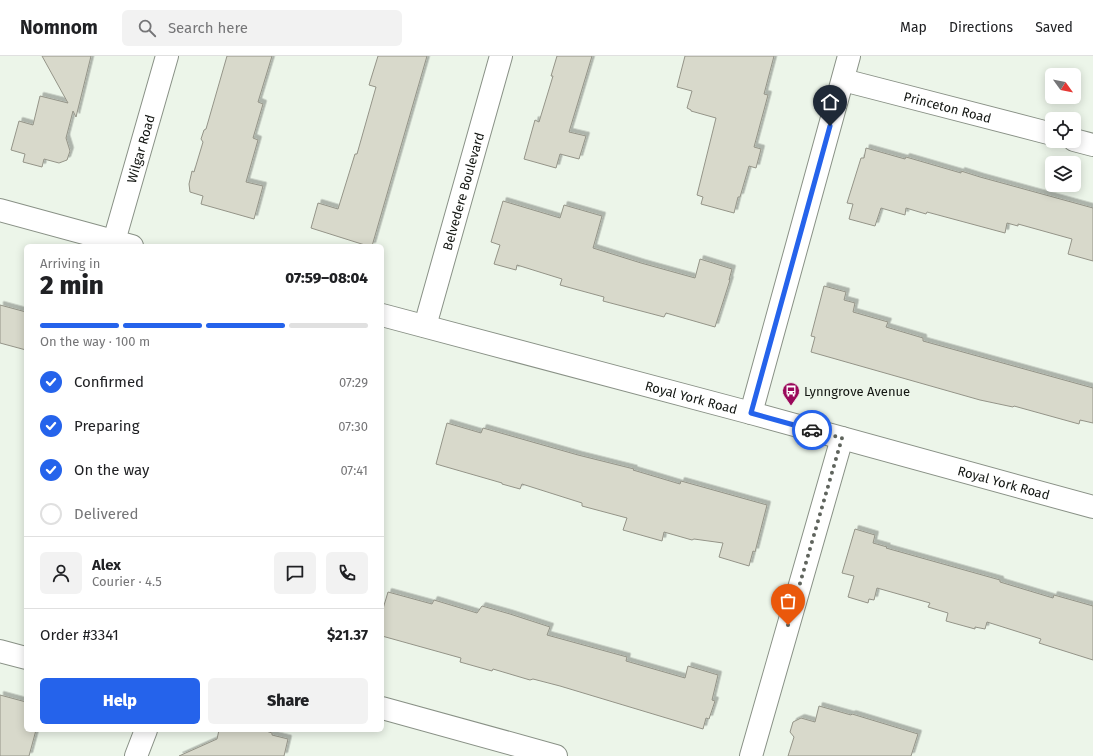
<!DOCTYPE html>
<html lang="en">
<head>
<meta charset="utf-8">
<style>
	body { margin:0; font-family:"Fira Sans",sans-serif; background:#f2f2f2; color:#202124; height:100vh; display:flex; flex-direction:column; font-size:15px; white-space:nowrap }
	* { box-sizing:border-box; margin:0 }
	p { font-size:13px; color:#757577 }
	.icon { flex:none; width:22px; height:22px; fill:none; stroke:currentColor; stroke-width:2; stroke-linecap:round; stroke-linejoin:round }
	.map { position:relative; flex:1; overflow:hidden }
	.sheet { position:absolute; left:24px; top:188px; width:360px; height:488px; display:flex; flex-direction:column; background:#fff; border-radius:6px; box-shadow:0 2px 10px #0003 }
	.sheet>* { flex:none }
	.needle { width:26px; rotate:123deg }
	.buttons { position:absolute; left:1045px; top:12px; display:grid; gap:8px }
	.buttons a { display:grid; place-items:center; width:36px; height:36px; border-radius:6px; background:#fff; box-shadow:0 2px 10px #0003; font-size:20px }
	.pin { position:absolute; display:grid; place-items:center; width:34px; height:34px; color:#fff; margin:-41px -17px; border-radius:50% 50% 50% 0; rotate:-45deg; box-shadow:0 0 4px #0007 }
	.pin .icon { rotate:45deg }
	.courier { position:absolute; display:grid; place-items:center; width:40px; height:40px; margin:-20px; border:3px solid #2563eb; border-radius:50%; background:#fff; color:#222; box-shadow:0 1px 5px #0007 }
	.overview em { font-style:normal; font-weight:800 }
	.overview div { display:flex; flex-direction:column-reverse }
	.overview { display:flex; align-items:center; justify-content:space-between; height:68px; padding:0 16px }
	h1 { font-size:26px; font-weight:800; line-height:30px }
	.bar { display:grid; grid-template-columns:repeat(4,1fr); gap:6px 4px; align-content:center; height:48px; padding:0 16px }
	.bar i { height:5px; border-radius:3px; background:#e0e0e0 }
	.bar .selected { background:#2563eb }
	.bar p { grid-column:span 4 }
	.line { display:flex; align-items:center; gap:10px; padding:0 16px; border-top:1px solid #e0e0e0 }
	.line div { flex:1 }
	.round { display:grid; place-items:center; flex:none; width:42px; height:42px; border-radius:6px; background:#f2f2f2 }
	ol { padding:0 16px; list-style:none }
	li { display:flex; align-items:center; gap:12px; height:44px }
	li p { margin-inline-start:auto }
	li .icon { padding:4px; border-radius:50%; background:#2563eb; color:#fff; stroke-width:4 }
	li:last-child { color:#757577 }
	li i { width:22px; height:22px; border:2px solid #e0e0e0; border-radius:50% }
	.cta { display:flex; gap:8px; margin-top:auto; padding:8px 16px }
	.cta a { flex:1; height:46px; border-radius:6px; background:#2563eb; color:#fff; font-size:16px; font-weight:800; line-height:46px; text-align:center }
	.cta a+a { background:#f2f2f2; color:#202124 }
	header { display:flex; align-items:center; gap:24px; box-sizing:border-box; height:56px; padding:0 20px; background:#fff; border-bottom:1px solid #e0e0e0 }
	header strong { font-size:19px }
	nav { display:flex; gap:22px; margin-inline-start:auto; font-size:14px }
	.search { width:280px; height:36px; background:#f2f2f2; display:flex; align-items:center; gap:10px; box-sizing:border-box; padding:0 14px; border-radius:6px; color:#757577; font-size:15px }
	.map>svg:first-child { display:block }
</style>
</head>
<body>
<header>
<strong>Nomnom</strong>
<div class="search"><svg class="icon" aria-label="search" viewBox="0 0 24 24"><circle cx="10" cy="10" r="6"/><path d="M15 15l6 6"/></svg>Search here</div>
<nav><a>Map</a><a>Directions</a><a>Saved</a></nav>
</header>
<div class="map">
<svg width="1093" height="700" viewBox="0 0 1093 700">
	<defs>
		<filter id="shadow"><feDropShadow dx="3.5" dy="-3.5" stdDeviation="0" flood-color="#0004"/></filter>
	</defs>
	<rect width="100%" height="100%" fill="#ecf5e9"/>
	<!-- building -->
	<path fill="#d8d9cb" stroke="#949488" filter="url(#shadow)" d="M42,0H91L76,61L73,55L66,82L70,95L67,104L59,107L44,103L42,111L23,106L25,98L11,94L19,65L33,69L40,40L68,47Z
		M227,0H272L258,46L263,48L253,82L258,84L246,126L263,130L254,163L201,148L203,140L190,136L189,128L192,115L194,116L203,86L201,83L204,74L206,73Z
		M378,0H427L372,190H368L311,172L318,147L338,153L355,98H357L376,31L369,29Z
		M557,0H592L569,76L586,80L579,103L560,98L556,112L524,103L535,64L539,66L553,20H551Z
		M685,0H774L764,38L768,39L754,91L761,93L756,112L749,110L740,141H738L734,157L701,148L703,141L697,139L716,62L691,55V54L687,52L692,35L677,31Z
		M866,92L905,103L906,101L961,117V115L980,121L1093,152V205L1068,198L1072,183L1018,168V170L1007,167L1005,177L927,156L926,158L906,152L905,159L881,152L875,170L849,163L853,148L847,147L861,102H864Z
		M503,145L560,162L564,149L602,160L593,192L641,207L695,222L700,203L732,213L729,224H730L715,271L666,257L664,261L603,245L604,241L560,229L562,223L517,209L516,214L494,208L500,189L491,186Z
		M824,230L846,236L844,244L855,247L853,256L888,266L886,271L923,282V285L1093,332V367L1080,364L1079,368L1014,350L1013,351L980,344L811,296L815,281L811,280Z
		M0,249L26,256V294L0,287Z
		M447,367L481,377L483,372L578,399L634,413L633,414L680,428L681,425L767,449L755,496L753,495L749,510L719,501L723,487L694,483L692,484L664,476L662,485L623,474L627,462L582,450V447L522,428L520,433L502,428V427L436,408Z
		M855,473L875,479L873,487L887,491L886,492L1000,524V526L1053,542L1054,539L1093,550V604L1039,587L1041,583L987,566L985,573L975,571V573L946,565L948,557L928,551L930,547L877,532L874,544L869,543L868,547L848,541L854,520L842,517Z
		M388,536L432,548L434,544L477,557L482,550L510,558L550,571L547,579L627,601L626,605L685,622L688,610L718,619L712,644L715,645L709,663L706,662L703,673L560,630L533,623L530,624L493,613L492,615L460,606L461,602L382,580V556Z
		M0,639L26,646V674H36L29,700H0Z
		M819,650L851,659L852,658L918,678L911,700H788L794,681L790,676L793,666L801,662L815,666Z
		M219,674H263L272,677V679L288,683L284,700H179L217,683Z"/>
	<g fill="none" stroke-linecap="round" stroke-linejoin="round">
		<!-- minor casing -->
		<g stroke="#899186" stroke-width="24">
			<g id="minor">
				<path id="s1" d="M843,24L1052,78"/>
				<path d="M1074,84L1093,89"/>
				<path id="s2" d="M114,185L167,0"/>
				<path id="s3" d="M425,270L501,0"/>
				<path d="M751,357L849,0"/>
				<path d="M0,595L26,602"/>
				<path d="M382,652L556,700"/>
				<path d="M136,700L146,674"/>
				<path d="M751,700L842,382"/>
			</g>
		</g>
		<!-- major casing -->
		<g stroke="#899186" stroke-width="24">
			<g id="major">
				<path d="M0,154L132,190"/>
				<path id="s4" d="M382,259L751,357L1093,451"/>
			</g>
		</g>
		<!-- minor -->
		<use href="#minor" stroke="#fff" stroke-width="22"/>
		<!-- major -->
		<use href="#major" stroke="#fff" stroke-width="22"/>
	</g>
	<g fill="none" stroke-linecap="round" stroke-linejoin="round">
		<!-- done -->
		<path stroke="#5f645d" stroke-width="4" stroke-dasharray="0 7.2" d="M788,569L842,382L812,374"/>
		<!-- route -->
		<path stroke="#2563eb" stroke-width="5" d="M812,374L751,357L830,70"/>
	</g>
	<!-- icons -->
	<defs>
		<g id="bus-pin" transform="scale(0.9)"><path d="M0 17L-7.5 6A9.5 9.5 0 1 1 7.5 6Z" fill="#9a085a" stroke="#ecf5e9"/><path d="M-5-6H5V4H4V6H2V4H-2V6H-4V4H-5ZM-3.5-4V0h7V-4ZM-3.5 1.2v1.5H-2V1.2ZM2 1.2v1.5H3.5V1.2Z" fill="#fff"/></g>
	</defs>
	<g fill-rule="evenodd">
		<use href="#bus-pin" x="791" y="335"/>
	</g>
	<g text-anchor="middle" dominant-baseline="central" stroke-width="3.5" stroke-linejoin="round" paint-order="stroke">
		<!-- street labels -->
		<g font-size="13" fill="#131612" stroke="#ecf5e9">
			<text stroke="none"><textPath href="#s1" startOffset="108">Princeton Road</textPath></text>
			<text stroke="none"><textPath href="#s2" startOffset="96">Wilgar Road</textPath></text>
			<text stroke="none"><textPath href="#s3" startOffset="140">Belvedere Boulevard</textPath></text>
			<text stroke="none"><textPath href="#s4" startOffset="320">Royal York Road</textPath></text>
			<text stroke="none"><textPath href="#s4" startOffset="644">Royal York Road</textPath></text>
		</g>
		<!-- poi labels -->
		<g font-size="13" fill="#131612" stroke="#ecf5e9" text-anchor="start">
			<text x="804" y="335">Lynngrove Avenue</text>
		</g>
	</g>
</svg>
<div class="buttons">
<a><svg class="needle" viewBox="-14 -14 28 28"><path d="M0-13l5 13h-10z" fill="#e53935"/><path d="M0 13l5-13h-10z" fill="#757577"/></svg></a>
<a><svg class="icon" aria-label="locate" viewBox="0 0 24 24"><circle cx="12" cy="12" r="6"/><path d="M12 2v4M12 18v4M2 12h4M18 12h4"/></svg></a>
<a><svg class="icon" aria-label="layers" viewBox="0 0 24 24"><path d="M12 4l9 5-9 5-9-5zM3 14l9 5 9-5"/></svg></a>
</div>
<div class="pin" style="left:788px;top:569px;background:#ea580c"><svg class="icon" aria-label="bag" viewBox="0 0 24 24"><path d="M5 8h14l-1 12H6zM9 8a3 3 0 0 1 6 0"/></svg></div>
<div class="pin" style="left:830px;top:70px;background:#1f2937"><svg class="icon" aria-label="home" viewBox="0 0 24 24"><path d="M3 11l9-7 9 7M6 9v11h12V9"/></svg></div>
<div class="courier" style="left:812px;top:374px"><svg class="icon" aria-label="car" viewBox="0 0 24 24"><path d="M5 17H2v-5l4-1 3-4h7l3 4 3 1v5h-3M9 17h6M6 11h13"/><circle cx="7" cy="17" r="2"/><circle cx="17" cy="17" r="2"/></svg></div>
<section class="sheet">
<div class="overview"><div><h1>2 min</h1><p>Arriving in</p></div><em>07:59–08:04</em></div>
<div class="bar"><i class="selected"></i><i class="selected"></i><i class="selected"></i><i></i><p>On the way · 100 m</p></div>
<ol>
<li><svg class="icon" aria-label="check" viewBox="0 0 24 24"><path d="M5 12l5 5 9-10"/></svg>Confirmed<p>07:29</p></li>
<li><svg class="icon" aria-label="check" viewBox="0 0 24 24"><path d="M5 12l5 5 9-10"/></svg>Preparing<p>07:30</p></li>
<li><svg class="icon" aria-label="check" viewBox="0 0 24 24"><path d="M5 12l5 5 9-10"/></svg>On the way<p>07:41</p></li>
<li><i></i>Delivered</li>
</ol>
<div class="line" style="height:72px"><a class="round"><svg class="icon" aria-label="person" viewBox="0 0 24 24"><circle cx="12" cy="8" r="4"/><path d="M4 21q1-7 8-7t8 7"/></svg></a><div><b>Alex</b><p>Courier · 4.5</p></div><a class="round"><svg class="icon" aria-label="chat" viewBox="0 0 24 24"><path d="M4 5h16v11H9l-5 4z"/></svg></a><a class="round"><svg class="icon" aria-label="phone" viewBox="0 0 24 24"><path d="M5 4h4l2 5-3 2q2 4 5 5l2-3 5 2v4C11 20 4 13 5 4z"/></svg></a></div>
<div class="line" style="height:52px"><div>Order #3341</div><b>$21.37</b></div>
<div class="cta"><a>Help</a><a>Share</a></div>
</section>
</div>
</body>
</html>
